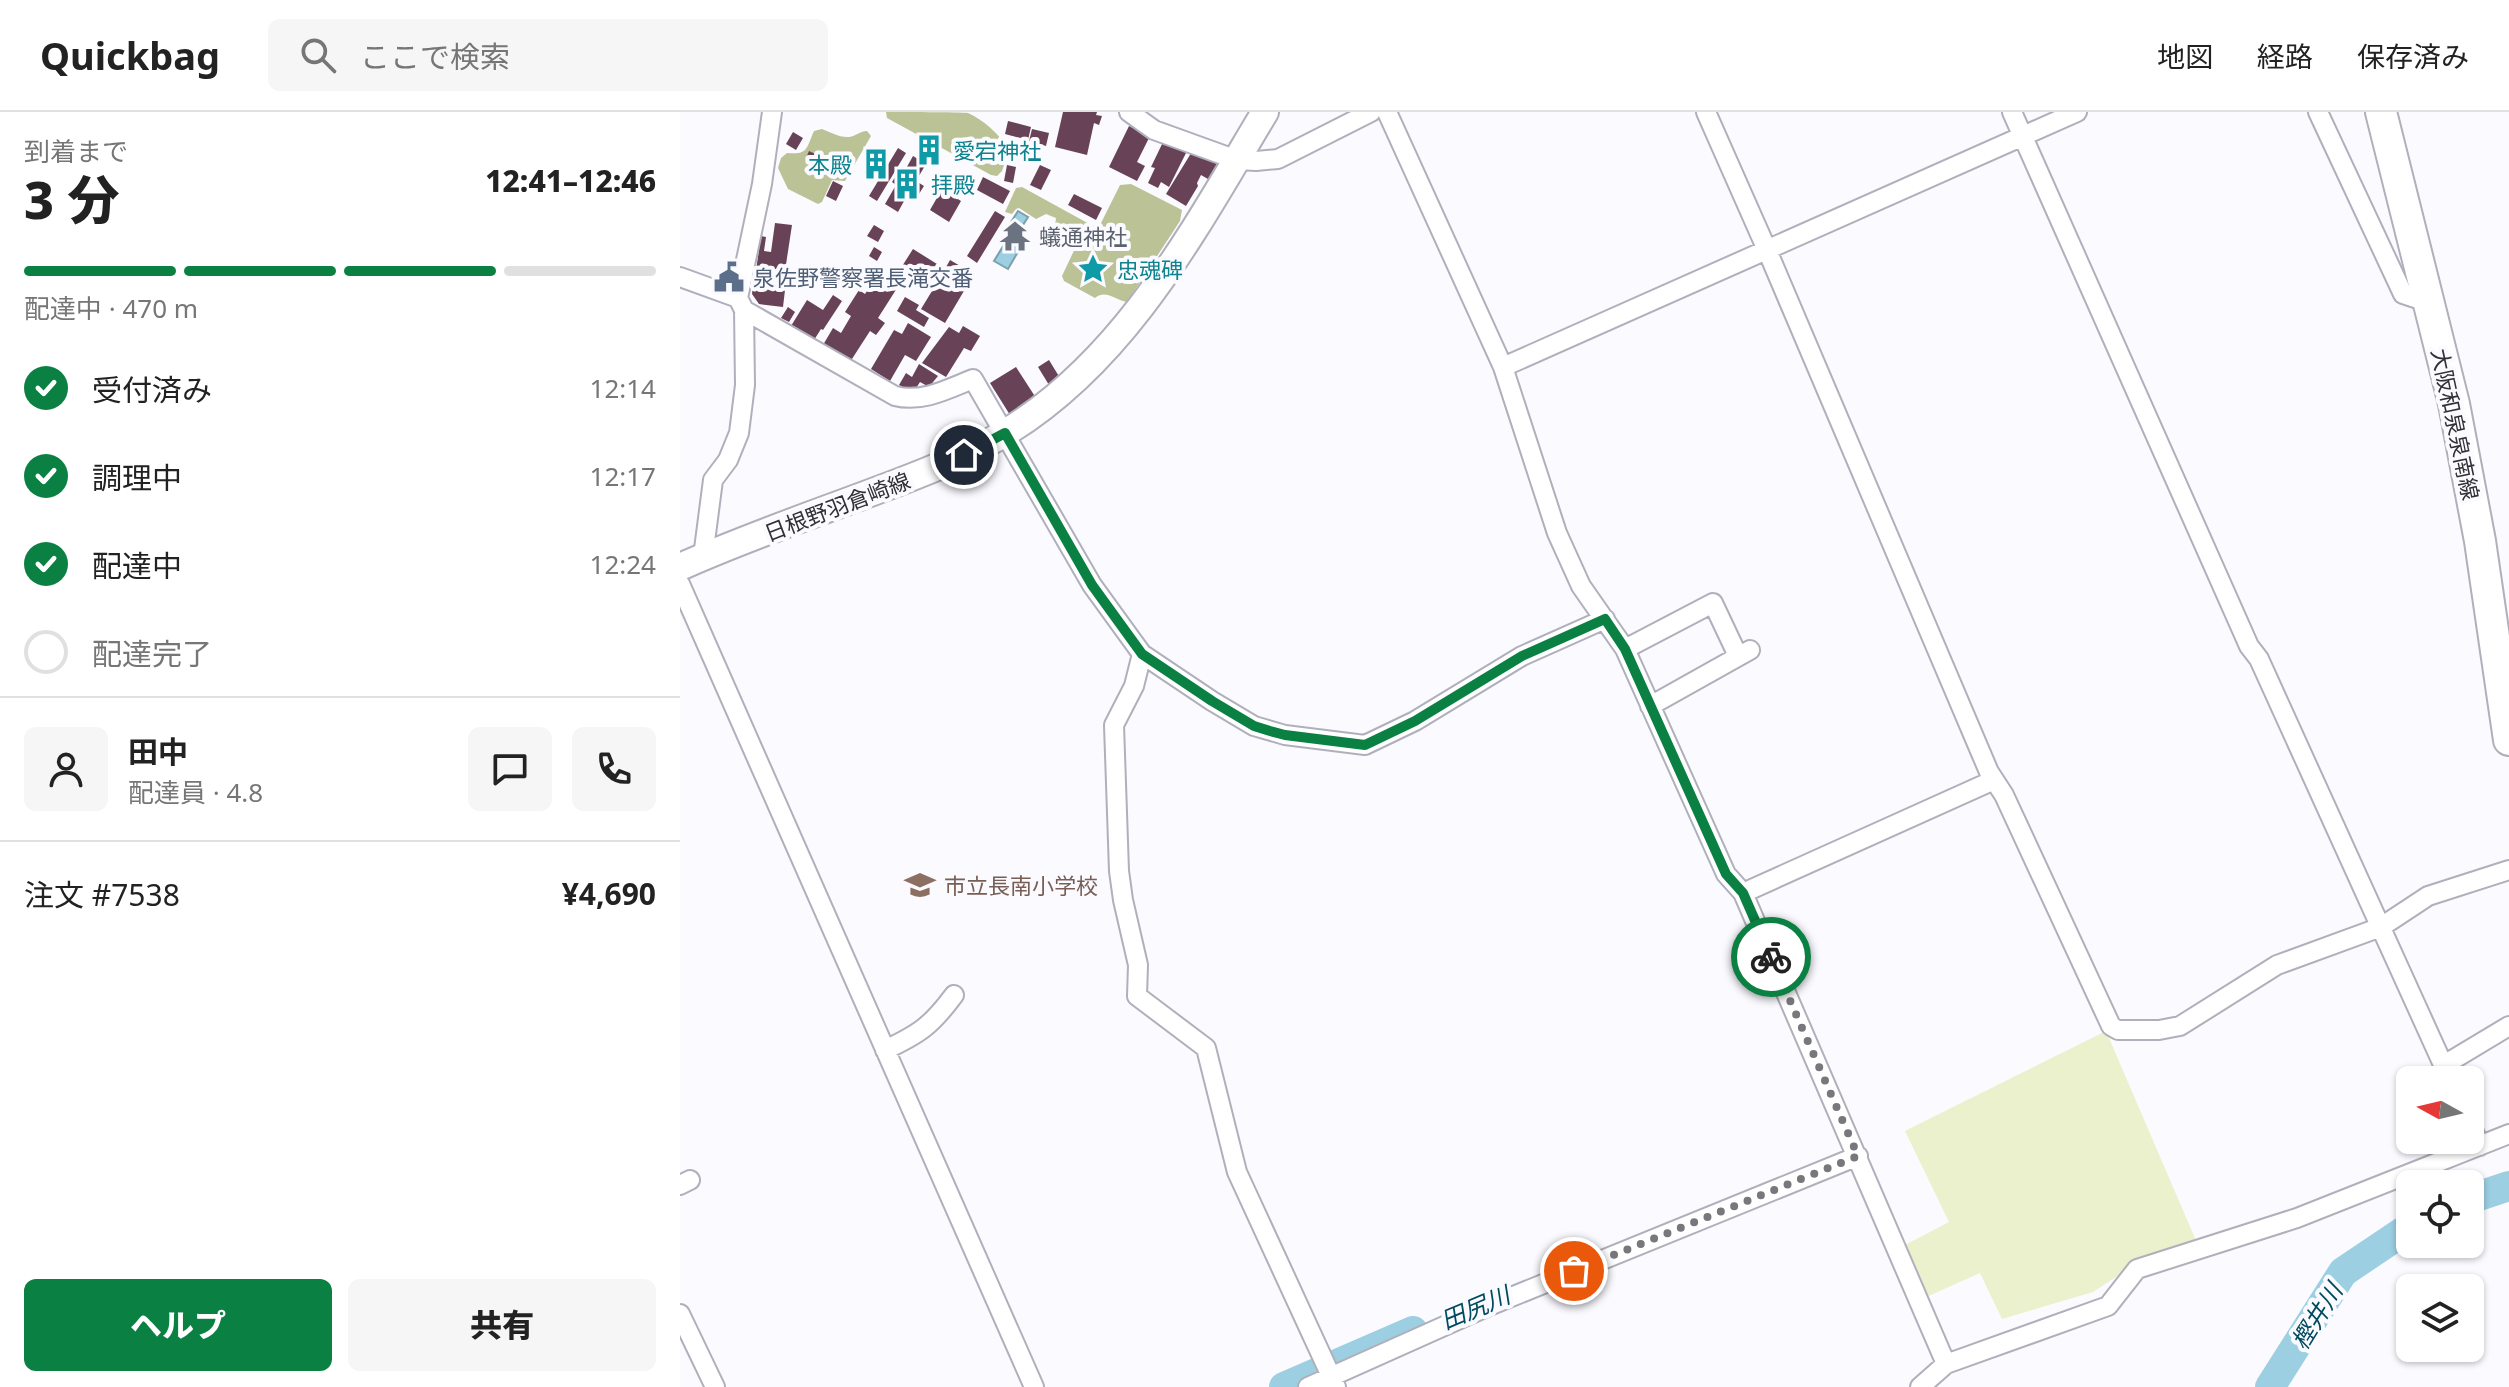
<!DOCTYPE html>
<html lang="ja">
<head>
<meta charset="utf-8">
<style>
	body { margin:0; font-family:"Noto Sans","Noto Sans JP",sans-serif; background:#f6f6f6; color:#222; height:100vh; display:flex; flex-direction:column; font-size:30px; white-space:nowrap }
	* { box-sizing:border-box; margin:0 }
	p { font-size:26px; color:#767676 }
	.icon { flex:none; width:44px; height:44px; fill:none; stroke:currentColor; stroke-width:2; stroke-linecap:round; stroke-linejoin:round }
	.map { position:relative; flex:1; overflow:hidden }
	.panel { display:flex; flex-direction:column; background:#fff; width:680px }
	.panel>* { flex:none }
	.needle { width:52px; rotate:278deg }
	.tools { position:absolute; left:1716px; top:954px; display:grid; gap:16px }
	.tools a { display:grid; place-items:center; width:88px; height:88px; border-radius:12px; background:#fff; box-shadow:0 2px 6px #0004; font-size:40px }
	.pin { position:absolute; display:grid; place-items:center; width:68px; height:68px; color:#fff; margin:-34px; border:4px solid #fff; border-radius:50%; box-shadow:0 2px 8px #0007 }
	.courier { position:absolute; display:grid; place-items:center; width:80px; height:80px; margin:-40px; border:6px solid #0b8043; border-radius:50%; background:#fff; color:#222; box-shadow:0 2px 10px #0007 }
	.head em { font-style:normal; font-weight:800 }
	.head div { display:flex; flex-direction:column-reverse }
	.head { display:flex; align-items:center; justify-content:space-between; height:136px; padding:0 24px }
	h1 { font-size:52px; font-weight:800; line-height:60px }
	.bar { display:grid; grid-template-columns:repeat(4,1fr); gap:12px 8px; align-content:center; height:96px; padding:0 24px }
	.bar i { height:10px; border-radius:6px; background:#e0e0e0 }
	.bar .on { background:#0b8043 }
	.bar p { grid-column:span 4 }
	.line { display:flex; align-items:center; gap:20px; padding:0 24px; border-top:2px solid #e0e0e0 }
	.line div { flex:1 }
	.round { display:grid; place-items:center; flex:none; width:84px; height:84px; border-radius:12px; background:#f6f6f6 }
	ol { padding:0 24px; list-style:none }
	li { display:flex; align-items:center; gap:24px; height:88px }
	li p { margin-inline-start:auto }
	li .icon { padding:8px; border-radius:50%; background:#0b8043; color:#fff; stroke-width:4 }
	li:last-child { color:#767676 }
	li i { width:44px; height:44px; border:4px solid #e0e0e0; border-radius:50% }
	.primary-button { display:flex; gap:16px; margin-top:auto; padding:16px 24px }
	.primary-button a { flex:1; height:92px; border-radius:12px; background:#0b8043; color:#fff; font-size:32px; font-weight:800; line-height:92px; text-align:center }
	.primary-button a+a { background:#f6f6f6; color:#222 }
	header { display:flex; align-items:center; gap:48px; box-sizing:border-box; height:112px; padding:0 40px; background:#fff; border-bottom:2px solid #e0e0e0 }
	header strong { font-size:38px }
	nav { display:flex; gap:44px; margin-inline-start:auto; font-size:28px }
	.search { width:560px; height:72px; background:#f6f6f6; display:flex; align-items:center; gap:20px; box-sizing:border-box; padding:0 28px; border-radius:12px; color:#767676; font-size:30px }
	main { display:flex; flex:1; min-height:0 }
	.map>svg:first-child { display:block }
</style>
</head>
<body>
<header>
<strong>Quickbag</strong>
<div class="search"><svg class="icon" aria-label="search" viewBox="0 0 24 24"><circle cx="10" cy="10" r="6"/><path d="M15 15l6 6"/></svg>ここで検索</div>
<nav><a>地図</a><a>経路</a><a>保存済み</a></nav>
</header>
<main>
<section class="panel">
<div class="head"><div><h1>3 分</h1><p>到着まで</p></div><em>12:41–12:46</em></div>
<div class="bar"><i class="on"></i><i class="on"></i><i class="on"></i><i></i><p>配達中 · 470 m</p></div>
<ol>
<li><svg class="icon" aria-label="check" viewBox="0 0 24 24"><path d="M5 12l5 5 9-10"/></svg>受付済み<p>12:14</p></li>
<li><svg class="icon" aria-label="check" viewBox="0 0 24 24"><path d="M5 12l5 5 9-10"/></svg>調理中<p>12:17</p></li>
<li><svg class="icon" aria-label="check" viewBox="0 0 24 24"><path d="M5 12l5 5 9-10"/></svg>配達中<p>12:24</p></li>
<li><i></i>配達完了</li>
</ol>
<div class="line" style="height:144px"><a class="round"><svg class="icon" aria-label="person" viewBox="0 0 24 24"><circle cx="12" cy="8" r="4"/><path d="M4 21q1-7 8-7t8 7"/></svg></a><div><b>田中</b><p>配達員 · 4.8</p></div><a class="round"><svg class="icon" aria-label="chat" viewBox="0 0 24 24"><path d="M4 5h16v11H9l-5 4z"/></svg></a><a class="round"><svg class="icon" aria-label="phone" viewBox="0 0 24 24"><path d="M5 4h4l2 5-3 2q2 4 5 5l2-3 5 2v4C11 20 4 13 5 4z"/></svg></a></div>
<div class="line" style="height:104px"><div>注文 #7538</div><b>¥4,690</b></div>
<div class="primary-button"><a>ヘルプ</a><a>共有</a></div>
</section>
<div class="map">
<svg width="1829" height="1275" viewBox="0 0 1829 1275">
	<rect width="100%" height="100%" fill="#fafaff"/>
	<!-- green -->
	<path fill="#ebf1cd" d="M1426,919L1517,1131L1436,1165L1413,1180L1322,1207L1300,1161L1244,1186L1223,1134L1269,1110L1225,1019Z"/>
	<!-- forest -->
	<path fill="#bbc296" d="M206,0C222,0 277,0 288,1C304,8 320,23 329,38L322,59L317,64L311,63L207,6Z
		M142,17C150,20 160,26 169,25C176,24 180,19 187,19L191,24L165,69L152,68L142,90L138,92L108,77L98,56L101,46L107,41C128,43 126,37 134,19Z
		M451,72L502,98L500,109L447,190C435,188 426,177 415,186L384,169L382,164L399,128L398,123L375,114L376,106L366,102L356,107L339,96L336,97L332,102L325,100L336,76L342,75L413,114L421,111L440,73Z"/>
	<!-- water -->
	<path fill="#9bcfe1" stroke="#7b9fad" stroke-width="2" d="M338,99L348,105L338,121L346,126L328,157L314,149L333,118L328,115Z"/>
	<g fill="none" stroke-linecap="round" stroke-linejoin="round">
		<!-- river -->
		<path stroke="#9bcfe1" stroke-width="30" d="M1790,1087L1829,1074
			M604,1275L733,1219
			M1590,1275L1663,1160L1730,1115"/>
	</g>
	<!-- building -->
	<path fill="#684357" d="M383,0H417L416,3L422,4L419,13L414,11L407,43L375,35Z
		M328,9L351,15L348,28L325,22Z
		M449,14L470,24L457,50L465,54L457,69L429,55Z
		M352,17L369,21L366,34L349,29Z
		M113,20L123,26L116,38L106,32Z
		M484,28L507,39L489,75L481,70L478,76L468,71L475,56L471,55Z
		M218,36L226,41L197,89L189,84Z
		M513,38L538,50L528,67L521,63L517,71L518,74L506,94L486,82Z
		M129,39L142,45L139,52L126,46Z
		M193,42L206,50L199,61L186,54Z
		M233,44L246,52L236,69L244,74L237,85L229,80L218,100L205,92L216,73L212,70L219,59L223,62Z
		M327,53L336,55L333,71L324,69Z
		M360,53L371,58L361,78L350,73Z
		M303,65L330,79L323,92L297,78Z
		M153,69L163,74L156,89L146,84Z
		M262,77L281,89L269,110L250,98Z
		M394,82L422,96L416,108L388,93Z
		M315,99L325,105L297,151L287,144Z
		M95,111L112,113L105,159L95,157L92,175L74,172L81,124L86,125L84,139L91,140Z
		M194,113L204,119L198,130L187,124Z
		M194,135L202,140L197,149L189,144Z
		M233,137L265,157L270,148L294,162L265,211L241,197L252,179L219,159Z
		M193,156L219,173L198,206L205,211L196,223L190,219L170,250L143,233L153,216L161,221L171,204L165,200L179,178L185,182L191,173L185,169Z
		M73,173L105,178L103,195L79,192L72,182Z
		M153,183L162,189L143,218L141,217L134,228L111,214L127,188L143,198Z
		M225,185L239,193L236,198L249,206L244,215L217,199Z
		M108,195L115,200L109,210L101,206Z
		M228,211L251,225L236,249L225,243L210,269L191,257L214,218L222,222Z
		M283,214L300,224L291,239L284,236L266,265L242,251L269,215L279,221Z
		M369,248L380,266L369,273L358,255Z
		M239,252L258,264L249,275L240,270L233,281L219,273L226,261L232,265Z
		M336,255L356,286L330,303L310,271Z"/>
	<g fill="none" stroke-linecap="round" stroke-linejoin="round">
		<!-- street casing -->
		<g stroke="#b0b0bc" stroke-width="22">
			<path id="street" d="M449,0L474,18L557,48L576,49L598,47L691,0
				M707,0L823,255L877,421L901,474L945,537L1046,762L1063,781L1266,1252
				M1026,0L1087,138L1309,660L1324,683L1431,914L1438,918H1479L1500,914L1597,853L1701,815L1748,784L1829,758
				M1332,0L1569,534L1579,547L1770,968
				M1638,0L1723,182L1750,191
				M0,165L58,186L64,198L215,284C242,291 268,277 293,267L412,473L462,542L532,589L574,614L605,623L685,633L735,609L842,544L925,507
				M58,186L82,72L92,0
				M823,255L1397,0
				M23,445L33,368L48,348L59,321L65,273L64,198
				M0,472L354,1275
				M945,537L1033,491L1058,544
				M462,542L454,574L434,613L439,759L443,788L458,853L457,884L526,936L557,1060L656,1275
				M970,594L1070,538
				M1063,781L1314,668
				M205,938C239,922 251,914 274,883
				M1764,953L1829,914
				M1790,1011L1800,1034
				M0,1073L10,1068
				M0,1202L35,1275
				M628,1275L809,1194L1178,1044
				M1240,1275L1266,1252L1428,1194L1457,1157L1617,1106L1829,1022"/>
		</g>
		<!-- secondary casing -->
		<g stroke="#b0b0bc" stroke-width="30">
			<path id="secondary" d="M0,455C64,426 132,403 198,378C241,362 285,345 325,321C446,248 514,118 585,0"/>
		</g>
		<!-- primary casing -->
		<g stroke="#b0b0bc" stroke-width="34">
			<path id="primary" d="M1701,0L1774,292L1800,429L1829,628"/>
		</g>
		<!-- street -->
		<use href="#street" stroke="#fff" stroke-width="18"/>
		<!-- secondary -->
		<use href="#secondary" stroke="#fff" stroke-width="26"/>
		<!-- primary -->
		<use href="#primary" stroke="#fff" stroke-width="30"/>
	</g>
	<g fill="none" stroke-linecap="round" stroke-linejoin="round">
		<!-- done -->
		<path stroke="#77777c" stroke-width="8" stroke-dasharray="0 14.4" d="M894,1159L1178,1044L1091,845"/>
		<!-- route -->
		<path stroke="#0b8043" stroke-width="10" d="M284,343L325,321L412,473L462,542L532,589L574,614L590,619L605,623L685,633L735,609L842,544L925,507L945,537L1046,762L1063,781L1091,845"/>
	</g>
	<!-- icons -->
	<defs>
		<g id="building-bare" transform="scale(2.4)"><path d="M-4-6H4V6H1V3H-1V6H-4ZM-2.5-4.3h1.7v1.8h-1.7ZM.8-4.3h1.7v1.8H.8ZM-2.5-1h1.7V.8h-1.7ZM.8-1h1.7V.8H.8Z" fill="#0f9aa8" stroke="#fafaff" stroke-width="2.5" paint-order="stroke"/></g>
		<g id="temple-bare" transform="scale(2.4)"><path d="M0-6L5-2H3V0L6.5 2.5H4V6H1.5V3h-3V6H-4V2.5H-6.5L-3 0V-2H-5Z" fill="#6b7280" stroke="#fafaff" stroke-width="2.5" paint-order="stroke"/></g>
		<g id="sight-bare" transform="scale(2.4)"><path d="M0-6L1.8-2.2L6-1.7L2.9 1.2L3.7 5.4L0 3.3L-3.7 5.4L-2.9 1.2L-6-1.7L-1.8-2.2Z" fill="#0f9aa8" stroke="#fafaff" stroke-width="2.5" paint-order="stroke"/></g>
		<g id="civic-bare" transform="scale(2.4)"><path d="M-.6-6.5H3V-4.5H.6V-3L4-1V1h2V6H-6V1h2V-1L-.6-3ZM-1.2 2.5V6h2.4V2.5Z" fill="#5c6f8a" stroke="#fafaff" stroke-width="2.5" paint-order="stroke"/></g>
		<g id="school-bare" transform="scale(2.4)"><path d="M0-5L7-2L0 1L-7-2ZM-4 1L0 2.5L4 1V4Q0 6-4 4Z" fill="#8d6e63" stroke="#fafaff" stroke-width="2.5" paint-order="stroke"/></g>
	</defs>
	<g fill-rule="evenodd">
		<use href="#building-bare" x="249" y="38"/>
		<use href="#building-bare" x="196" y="52"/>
		<use href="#building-bare" x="227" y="72"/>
		<use href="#temple-bare" x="335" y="124"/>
		<use href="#sight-bare" x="413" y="157"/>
		<use href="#civic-bare" x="49" y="165"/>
		<use href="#school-bare" x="240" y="773"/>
	</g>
	<g text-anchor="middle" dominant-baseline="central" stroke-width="8" stroke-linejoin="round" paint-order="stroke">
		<!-- culture labels -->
		<g font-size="22" fill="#0d838f" stroke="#fafaff" text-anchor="start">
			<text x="273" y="38">愛宕神社</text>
			<text x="172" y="52" text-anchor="end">本殿</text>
			<text x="251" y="72">拝殿</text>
			<text x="437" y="157">忠魂碑</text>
		</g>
		<!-- worship labels -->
		<g font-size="22" fill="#5b616d" stroke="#fafaff" text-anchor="start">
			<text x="359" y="124">蟻通神社</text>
		</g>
		<!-- service labels -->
		<g font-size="22" fill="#4e5e75" stroke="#fafaff" text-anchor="start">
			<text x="73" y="165">泉佐野警察署長滝交番</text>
		</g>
		<!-- street labels -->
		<g font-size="22" fill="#303035" stroke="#fafaff">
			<text transform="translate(1776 312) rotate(78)">大阪和泉泉南線</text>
			<text transform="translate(157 394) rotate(-21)">日根野羽倉崎線</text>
		</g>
		<!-- education labels -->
		<g font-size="22" fill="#785e54" stroke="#fafaff" text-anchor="start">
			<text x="264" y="773">市立長南小学校</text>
		</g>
		<!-- water labels -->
		<g font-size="24" font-style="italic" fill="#004b5e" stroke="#fafaff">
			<text transform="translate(795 1195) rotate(-23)">田尻川</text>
			<text transform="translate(1636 1204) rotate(-58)">樫井川</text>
		</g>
	</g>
</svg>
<div class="tools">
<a><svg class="needle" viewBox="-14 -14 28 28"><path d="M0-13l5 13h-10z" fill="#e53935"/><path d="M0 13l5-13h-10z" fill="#767676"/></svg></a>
<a><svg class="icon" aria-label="locate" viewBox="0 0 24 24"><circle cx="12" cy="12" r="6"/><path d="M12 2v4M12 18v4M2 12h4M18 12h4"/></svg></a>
<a><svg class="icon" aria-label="layers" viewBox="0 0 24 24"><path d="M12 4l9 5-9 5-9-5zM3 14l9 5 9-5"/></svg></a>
</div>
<div class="pin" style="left:894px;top:1159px;background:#ea580c"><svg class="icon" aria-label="bag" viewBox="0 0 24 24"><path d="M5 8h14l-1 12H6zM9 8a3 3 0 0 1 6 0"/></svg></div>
<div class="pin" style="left:284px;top:343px;background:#1f2937"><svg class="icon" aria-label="home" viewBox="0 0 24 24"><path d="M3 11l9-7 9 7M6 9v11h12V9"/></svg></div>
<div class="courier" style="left:1091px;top:845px"><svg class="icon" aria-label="bike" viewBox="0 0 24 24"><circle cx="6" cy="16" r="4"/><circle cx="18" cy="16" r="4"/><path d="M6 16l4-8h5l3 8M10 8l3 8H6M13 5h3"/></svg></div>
</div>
</main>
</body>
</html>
